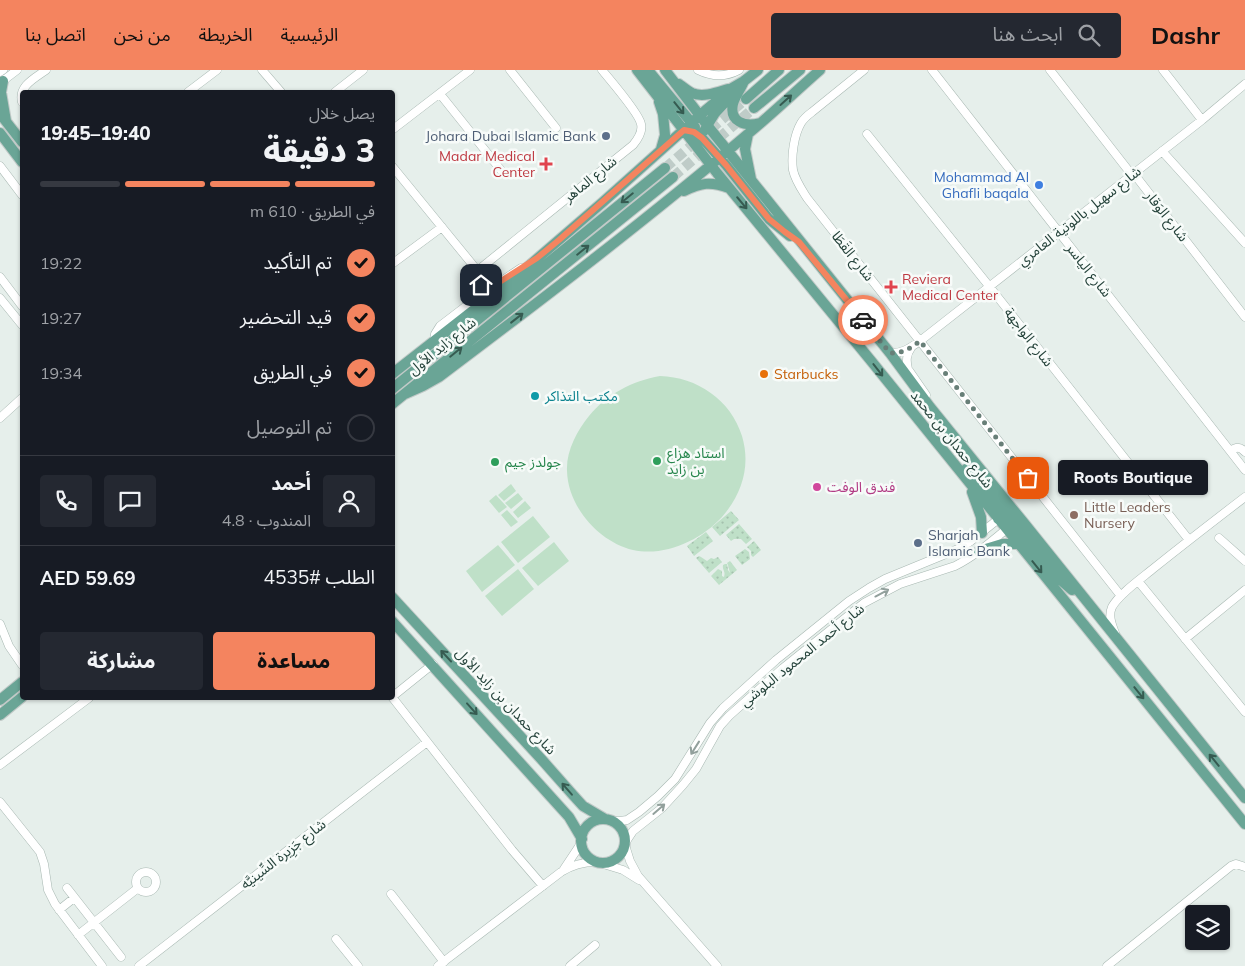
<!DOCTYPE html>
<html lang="ar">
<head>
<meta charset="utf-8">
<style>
	body { margin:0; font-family:Mulish,"Noto Sans Arabic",sans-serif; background:#242831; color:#f1f3f6; direction:rtl; height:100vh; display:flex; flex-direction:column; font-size:19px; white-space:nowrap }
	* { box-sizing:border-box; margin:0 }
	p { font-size:16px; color:#9ea1a6 }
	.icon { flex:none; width:28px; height:28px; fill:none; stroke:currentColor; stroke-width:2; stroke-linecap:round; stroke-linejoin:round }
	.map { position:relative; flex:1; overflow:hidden; direction:ltr }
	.details { position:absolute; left:20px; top:20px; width:375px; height:610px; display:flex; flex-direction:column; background:#171b24; border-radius:5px; box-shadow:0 1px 4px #0004; direction:rtl }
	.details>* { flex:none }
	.tools { position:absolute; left:1185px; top:835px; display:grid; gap:10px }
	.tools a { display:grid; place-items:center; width:45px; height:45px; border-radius:5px; background:#171b24; box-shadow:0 1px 4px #0004; font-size:25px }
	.pin { position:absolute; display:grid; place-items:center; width:42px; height:42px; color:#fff; margin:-21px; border-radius:10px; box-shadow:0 2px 8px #0006 }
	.courier { position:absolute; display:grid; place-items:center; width:50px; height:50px; margin:-25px; border:4px solid #f4845f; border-radius:50%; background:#fff; color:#222; box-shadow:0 1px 6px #0007 }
	.bubble { position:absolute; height:35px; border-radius:5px; background:#171b24; box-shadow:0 1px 4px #0004; font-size:16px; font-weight:800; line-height:35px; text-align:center; direction:rtl }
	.headline em { font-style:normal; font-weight:800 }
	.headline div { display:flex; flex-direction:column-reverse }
	.headline { display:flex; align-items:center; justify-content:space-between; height:85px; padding:0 20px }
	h1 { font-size:32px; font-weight:800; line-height:38px }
	.bar { display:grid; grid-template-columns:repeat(4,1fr); gap:8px 5px; align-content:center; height:60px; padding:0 20px }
	.bar i { height:6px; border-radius:4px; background:#363941 }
	.bar .active { background:#f4845f }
	.bar p { grid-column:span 4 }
	.line { display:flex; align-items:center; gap:12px; padding:0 20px; border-top:1px solid #363941 }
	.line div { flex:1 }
	.round { display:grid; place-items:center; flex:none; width:52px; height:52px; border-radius:5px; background:#242831 }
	ol { padding:0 20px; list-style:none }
	li { display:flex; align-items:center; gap:15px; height:55px }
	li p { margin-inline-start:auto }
	li .icon { padding:5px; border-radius:50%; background:#f4845f; color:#111; stroke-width:4 }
	li:last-child { color:#9ea1a6 }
	li i { width:28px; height:28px; border:2px solid #363941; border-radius:50% }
	.button { display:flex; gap:10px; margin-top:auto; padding:10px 20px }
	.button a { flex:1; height:58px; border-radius:5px; background:#f4845f; color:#111; font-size:20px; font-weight:800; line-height:58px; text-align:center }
	.button a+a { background:#242831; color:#f1f3f6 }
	header { display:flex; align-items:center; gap:30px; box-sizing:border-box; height:70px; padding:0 25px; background:#f4845f; color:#111 }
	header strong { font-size:24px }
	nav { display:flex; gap:28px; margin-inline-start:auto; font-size:18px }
	.search { width:350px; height:45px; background:#242831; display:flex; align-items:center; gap:12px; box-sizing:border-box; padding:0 18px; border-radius:5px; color:#9ea1a6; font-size:19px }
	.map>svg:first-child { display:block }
</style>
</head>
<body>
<header>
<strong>Dashr</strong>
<div class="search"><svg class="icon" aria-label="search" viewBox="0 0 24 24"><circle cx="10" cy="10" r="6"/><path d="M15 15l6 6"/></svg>ابحث هنا</div>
<nav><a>الرئيسية</a><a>الخريطة</a><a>من نحن</a><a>اتصل بنا</a></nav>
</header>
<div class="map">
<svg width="1245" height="896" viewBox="0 0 1245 896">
	<defs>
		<pattern id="grass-dots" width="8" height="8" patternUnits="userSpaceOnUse" patternTransform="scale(1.25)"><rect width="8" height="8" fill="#bfe0c8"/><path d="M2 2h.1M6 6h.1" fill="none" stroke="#a4c1ad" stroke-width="1.8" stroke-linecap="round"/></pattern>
	</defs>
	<rect width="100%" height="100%" fill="#e6efeb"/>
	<!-- grass -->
	<path fill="url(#grass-dots)" d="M731,441L739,450L720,466L712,457Z
		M739,454L752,469L746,474L741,469H734L731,471L726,465Z
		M706,462L713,471L694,486L687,476Z
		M754,471L761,480L753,487L751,485V481L747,477Z
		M745,479L749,482L750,489L742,495L735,486Z
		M699,486L701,487L707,491L711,488L714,489L718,487L722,492L709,503L696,488Z
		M730,491L737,500L719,515L711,506L718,499L722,501V506L724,507C726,501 722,500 723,495L725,494H727L728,500L730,503L728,495L727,493Z"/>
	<!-- garden -->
	<path fill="#bfe0c8" d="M660,306C697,307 731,330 742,366C751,396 742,424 722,447C701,470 665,487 633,480C599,472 568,437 567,401C566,381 577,361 589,346C607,324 632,311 660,306Z
		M511,414L516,421L504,431L498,425Z
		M518,423L523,429L511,439L505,433Z
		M496,425L507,437L499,443L489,431Z
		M525,431L531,438L518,448L513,442Z
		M507,440L518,452L511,457L501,445Z
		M533,446L550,467L518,493L501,472Z
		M554,472L569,491L538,516L522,498Z
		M498,475L515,495L482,522L466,501Z
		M518,499L534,519L502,546L485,526Z"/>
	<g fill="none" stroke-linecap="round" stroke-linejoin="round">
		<!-- major-tunnel -->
		<path stroke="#bfccc8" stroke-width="10" stroke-dasharray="10 5" stroke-linecap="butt" d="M665,98L746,29
			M673,107L754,38"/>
		<!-- minor casing -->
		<g stroke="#a8b8b2" stroke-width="9">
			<path id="minor" d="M262,0L281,22
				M510,0L556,58
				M698,0C712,7 726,7 739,0
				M864,0L812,42C808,45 804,48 801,53C794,65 791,86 793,100C795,110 802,120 807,128L1121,526
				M932,0L1245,400
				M1050,0L1128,100L1138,109L1245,247
				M1163,0L1202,50
				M0,2L3,0
				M0,13L17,0
				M188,22L217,0
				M335,22L363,0
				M440,24L504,104
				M22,32C18,16 35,8 46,0
				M392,60L470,0
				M867,64L989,216L1189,470
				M1162,81L1245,173
				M0,96L22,125
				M392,96L481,205C487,210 493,212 501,211
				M392,194L442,157
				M477,201L633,75C638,69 643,62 641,54C639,43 610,10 602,0
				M0,207L22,236
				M478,227L480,218L481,205
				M0,228L22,255
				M434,272L435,264L440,256L478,227L521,198
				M911,278C906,285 906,291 908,299L926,325
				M890,283C902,284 910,278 920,271L1202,50L1245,14
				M0,348L22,328
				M1230,381C1236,377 1240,376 1245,382
				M1219,468L1245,491
				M1138,511L1245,642
				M0,554L9,576L22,595
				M1115,563C1112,555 1108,546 1112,537C1119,524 1142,508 1154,498C1184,474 1215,450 1245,427
				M1185,569L1245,520
				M392,627L512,780L543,816
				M392,627L433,594
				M0,695L89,628
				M0,732L40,782L44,794L48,820L55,834L102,896
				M613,751H620L627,750L639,742L658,726L675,709L710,653L723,638L776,590L849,531L869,518L885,509L958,479L971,471L1001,447
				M625,773L633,761L662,738L683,715L696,699L720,656L729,646L783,598L864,533L900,514L955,496C975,486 992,471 1009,457
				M625,775L630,791L638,806L717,896
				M600,793L623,800L639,810
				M564,799L582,772
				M136 812a10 10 0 1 1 20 0a10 10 0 1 1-20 0Z
				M67,818L121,887
				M391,824L444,892
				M59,840L74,828
				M78,865L138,818
				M336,869L358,896
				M139,896L427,672
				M438,896L561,802C572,795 583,792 596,792
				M570,896L595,875
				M1107,896L1231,796L1236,794L1245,797"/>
		</g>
		<!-- major casing -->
		<g stroke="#c2cac8" stroke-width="12">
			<path id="major" d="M637,0L717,103L872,292L1245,754
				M648,0L695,57
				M665,0L707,55L890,283L930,337L1024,453L1245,728
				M3,11L1,22L6,51
				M744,11C741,19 735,26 733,34C729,52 745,57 760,53
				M679,14C683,17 688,21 692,23C703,28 718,22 728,19
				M746,29L779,0
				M659,32L663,44L665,65L661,79
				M754,38L800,0
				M1,45L22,72
				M683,60L694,62L702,68L726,95L769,149L790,166
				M704,61L715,43L730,27
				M0,63L22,92
				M748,64L745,79L751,109
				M684,121C701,113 710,111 729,118
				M392,304L516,207L603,132L707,39L732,18L744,11L758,0
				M392,319L665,98
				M405,324L423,316L439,307C544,228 649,148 749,63C773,43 796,21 820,0
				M392,334L673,107
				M966,399L1005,444L1012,448
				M972,422L981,447L982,463
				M998,449L1004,448L1011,451L1057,507L1072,520
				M979,481L1002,474H1019
				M392,527L543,691L573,725L583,736L605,749
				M392,551L569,747L582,769
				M0,630L22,612
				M0,645L22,627
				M581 771a22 22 0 1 1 44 0a22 22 0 1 1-44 0Z"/>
		</g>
		<!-- minor -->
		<use href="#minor" stroke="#fff" stroke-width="8"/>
		<!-- major -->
		<use href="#major" stroke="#6aa596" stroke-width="10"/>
	</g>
	<!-- one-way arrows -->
	<defs><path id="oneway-shaft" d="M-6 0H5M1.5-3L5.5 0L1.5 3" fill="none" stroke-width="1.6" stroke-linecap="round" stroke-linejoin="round" transform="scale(1.25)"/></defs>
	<g stroke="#365b51">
		<use href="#oneway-shaft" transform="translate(786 30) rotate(-42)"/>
		<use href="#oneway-shaft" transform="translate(679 38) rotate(51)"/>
		<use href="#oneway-shaft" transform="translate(627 128) rotate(141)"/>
		<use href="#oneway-shaft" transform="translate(742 133) rotate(50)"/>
		<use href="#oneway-shaft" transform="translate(583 180) rotate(-39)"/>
		<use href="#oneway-shaft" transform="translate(517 248) rotate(-38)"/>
		<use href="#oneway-shaft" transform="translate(456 282) rotate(-39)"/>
		<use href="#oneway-shaft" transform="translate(878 300) rotate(52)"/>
		<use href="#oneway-shaft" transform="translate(1037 497) rotate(51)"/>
		<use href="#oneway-shaft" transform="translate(446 586) rotate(-133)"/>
		<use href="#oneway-shaft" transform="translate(1139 623) rotate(51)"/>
		<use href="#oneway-shaft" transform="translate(472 639) rotate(48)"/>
		<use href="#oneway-shaft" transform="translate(1214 690) rotate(-129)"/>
		<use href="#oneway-shaft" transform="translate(567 719) rotate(-131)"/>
	</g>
	<g stroke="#92a09c">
		<use href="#oneway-shaft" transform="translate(882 523) rotate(-28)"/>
		<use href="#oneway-shaft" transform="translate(695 678) rotate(122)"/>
		<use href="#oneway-shaft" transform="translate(659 739) rotate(-41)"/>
	</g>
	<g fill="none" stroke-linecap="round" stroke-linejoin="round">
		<!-- done -->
		<path stroke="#687f78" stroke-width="5" stroke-dasharray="0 9" d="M863,250L890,283C902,284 911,278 920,271L1028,408"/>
		<!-- route -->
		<path stroke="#f4845f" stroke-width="6" d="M481,215V205C487,210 493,212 501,211L537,188L559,170L684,60L694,62L702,68L726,95L769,149L785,162L799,172L863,250"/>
	</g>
	<!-- markers -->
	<g fill="#5c6f8a" stroke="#f7fbf9" stroke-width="2">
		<circle cx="606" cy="66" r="5"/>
		<circle cx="918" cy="473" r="5"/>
	</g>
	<g fill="#e0444e" stroke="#f7fbf9" stroke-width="2">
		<path d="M543.5 86.5h5v5h5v5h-5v5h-5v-5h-5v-5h5z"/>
		<path d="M888.5 209.5h5v5h5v5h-5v5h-5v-5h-5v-5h5z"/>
	</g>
	<circle fill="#3f7fe0" stroke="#f7fbf9" stroke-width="2" cx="1039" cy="115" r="5"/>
	<circle fill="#e8710a" stroke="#f7fbf9" stroke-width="2" cx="764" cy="304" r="5"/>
	<circle fill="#0f9aa8" stroke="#f7fbf9" stroke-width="2" cx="535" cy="326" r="5"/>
	<g fill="#2e9e5b" stroke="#f7fbf9" stroke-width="2">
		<circle cx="657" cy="391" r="5"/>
		<circle cx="495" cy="392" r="5"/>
	</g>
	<circle fill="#d1479c" stroke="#f7fbf9" stroke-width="2" cx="817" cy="417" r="5"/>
	<circle fill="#8d6e63" stroke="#f7fbf9" stroke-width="2" cx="1074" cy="445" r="5"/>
	<g text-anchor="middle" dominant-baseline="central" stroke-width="5" stroke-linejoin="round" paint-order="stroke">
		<!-- service labels -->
		<g font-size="14" fill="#4e5e75" stroke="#f7fbf9" text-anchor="end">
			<text x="596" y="66">Johara Dubai Islamic Bank</text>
			<text x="928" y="465" text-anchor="start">Sharjah<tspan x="928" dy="16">Islamic Bank</tspan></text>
		</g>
		<!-- health labels -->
		<g font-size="14" fill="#be3a42" stroke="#f7fbf9" text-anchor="end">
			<text x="535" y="86">Madar Medical<tspan x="535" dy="16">Center</tspan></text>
			<text x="902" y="209" text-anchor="start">Reviera<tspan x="902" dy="16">Medical Center</tspan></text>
		</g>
		<!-- shop labels -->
		<g font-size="14" fill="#366cbe" stroke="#f7fbf9" text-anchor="end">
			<text x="1029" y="107">Mohammad Al<tspan x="1029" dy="16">Ghafli baqala</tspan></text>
		</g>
		<!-- street labels -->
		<g font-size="14" fill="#24423a" stroke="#f7fbf9">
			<text transform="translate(590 109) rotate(-39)">شارع الماهر</text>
			<text transform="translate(1079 146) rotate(-38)">شارع سهيل باللوتية العامري</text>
			<text transform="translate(1167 146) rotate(52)">شارع الوَقار</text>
			<text transform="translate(853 186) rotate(52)">شارع القَطَا</text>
			<text transform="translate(1089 200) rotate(52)">شارع الياسر</text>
			<text transform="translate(1029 267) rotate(52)">شارع الواجهة</text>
			<text transform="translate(442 276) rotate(-39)">شارع زايد الأول</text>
			<text transform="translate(952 369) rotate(51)">شارع حمدان بن محمد</text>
			<text transform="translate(802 585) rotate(-39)">شارع أحمد المحمود البلوشي</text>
			<text transform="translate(506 631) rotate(47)">شارع حمدان بن زايد الأول</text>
			<text transform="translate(283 784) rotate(-38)">شارع جَزِيرة السِّينيَّه</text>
		</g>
		<!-- food labels -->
		<g font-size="14" fill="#c56008" stroke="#f7fbf9" text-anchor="start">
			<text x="774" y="304">Starbucks</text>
		</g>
		<!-- culture labels -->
		<g font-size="14" fill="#0d838f" stroke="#f7fbf9" text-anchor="start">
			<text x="545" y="326">مكتب التذاكر</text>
		</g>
		<!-- leisure labels -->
		<g font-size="14" fill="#27864d" stroke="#f7fbf9" text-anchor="start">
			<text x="667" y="383">استاد هزاع<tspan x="667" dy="16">بن زايد</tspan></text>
			<text x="505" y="392">جولدز جيم</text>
		</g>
		<!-- hotel labels -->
		<g font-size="14" fill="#b23c85" stroke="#f7fbf9" text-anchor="start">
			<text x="827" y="417">فندق الوفت</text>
		</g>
		<!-- education labels -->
		<g font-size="14" fill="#785e54" stroke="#f7fbf9" text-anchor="start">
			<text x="1084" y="437">Little Leaders<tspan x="1084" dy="16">Nursery</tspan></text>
		</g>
	</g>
</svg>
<div class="tools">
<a><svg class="icon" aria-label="layers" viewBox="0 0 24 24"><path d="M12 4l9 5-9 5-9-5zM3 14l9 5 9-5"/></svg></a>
</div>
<div class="pin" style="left:1028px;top:408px;background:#ea580c"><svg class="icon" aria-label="bag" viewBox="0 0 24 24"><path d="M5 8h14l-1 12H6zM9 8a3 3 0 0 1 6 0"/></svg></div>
<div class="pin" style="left:481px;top:215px;background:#1f2937"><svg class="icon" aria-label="home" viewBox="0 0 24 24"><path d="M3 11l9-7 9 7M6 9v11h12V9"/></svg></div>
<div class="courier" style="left:863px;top:250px"><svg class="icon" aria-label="car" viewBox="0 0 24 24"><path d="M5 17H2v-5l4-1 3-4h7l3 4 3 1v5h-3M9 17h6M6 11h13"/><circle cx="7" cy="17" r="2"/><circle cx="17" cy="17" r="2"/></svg></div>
<div class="bubble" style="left:1058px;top:390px;width:150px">Roots Boutique</div>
<section class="details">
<div class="headline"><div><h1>3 دقيقة</h1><p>يصل خلال</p></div><em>19:40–19:45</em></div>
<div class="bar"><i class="active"></i><i class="active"></i><i class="active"></i><i></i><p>في الطريق · 610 m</p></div>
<ol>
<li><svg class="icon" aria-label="check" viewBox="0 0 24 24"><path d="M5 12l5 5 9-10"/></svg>تم التأكيد<p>19:22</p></li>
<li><svg class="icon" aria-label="check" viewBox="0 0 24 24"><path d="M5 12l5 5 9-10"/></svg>قيد التحضير<p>19:27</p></li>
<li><svg class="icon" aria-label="check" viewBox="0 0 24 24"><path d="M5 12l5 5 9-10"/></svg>في الطريق<p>19:34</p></li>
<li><i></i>تم التوصيل</li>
</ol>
<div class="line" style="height:90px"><a class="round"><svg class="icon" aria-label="person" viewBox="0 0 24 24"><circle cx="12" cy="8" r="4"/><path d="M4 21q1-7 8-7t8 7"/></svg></a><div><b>أحمد</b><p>المندوب · 4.8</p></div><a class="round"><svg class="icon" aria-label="chat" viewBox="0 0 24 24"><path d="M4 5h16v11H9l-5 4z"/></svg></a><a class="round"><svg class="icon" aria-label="phone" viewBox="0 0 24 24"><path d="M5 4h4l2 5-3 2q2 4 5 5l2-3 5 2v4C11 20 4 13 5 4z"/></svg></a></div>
<div class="line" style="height:65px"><div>الطلب #4535</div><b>AED 59.69</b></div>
<div class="button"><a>مساعدة</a><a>مشاركة</a></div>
</section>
</div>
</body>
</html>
